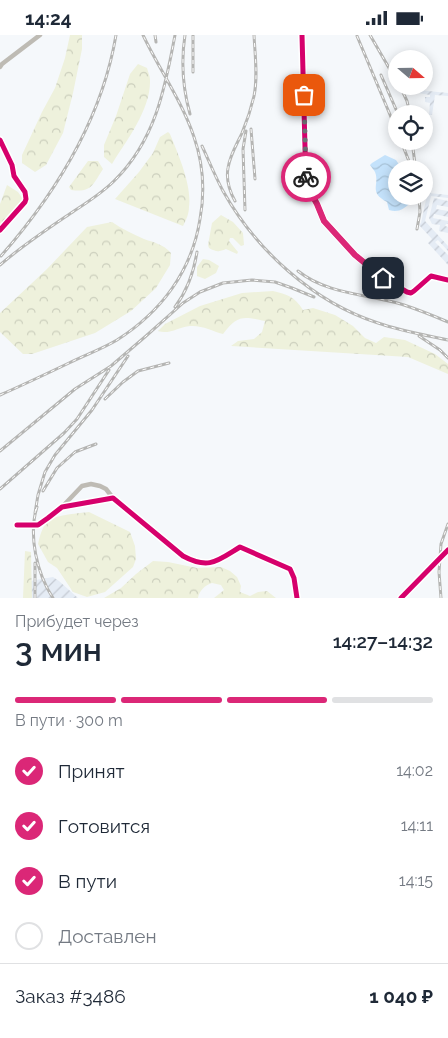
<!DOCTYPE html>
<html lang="ru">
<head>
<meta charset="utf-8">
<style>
	body { margin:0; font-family:Raleway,sans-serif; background:#f6f6f7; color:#1f2937; height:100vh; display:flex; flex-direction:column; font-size:19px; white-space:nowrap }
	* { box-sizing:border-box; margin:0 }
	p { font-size:16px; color:#747a83 }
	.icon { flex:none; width:28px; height:28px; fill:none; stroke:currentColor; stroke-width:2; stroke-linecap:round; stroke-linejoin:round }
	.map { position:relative; height:563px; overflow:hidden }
	.sheet { display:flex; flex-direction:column; background:#fff; flex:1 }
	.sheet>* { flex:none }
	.needle { width:32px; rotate:110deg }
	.buttons { position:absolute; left:388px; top:15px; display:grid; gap:10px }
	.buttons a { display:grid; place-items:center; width:45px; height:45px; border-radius:50%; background:#fff; box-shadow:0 2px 12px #0003; font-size:25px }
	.pin { position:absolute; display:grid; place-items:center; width:42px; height:42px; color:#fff; margin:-21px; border-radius:10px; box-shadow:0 2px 8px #0006 }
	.courier { position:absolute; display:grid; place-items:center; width:50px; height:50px; margin:-25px; border:4px solid #db2777; border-radius:50%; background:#fff; color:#222; box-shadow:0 1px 6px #0007 }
	.overview em { font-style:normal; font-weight:600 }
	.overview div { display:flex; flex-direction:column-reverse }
	.overview { display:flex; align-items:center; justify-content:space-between; height:85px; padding:0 15px }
	h1 { font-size:32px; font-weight:600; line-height:38px }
	.bar { display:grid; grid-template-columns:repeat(4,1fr); gap:8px 5px; align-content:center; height:60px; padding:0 15px }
	.bar i { height:6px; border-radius:4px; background:#e0e1e3 }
	.bar .selected { background:#db2777 }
	.bar p { grid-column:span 4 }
	.line { display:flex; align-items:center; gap:12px; padding:0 15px; border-top:1px solid #e0e1e3 }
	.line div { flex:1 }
	ol { padding:0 15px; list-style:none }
	li { display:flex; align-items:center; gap:15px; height:55px }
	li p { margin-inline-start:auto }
	li .icon { padding:5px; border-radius:50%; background:#db2777; color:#fff; stroke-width:4 }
	li:last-child { color:#747a83 }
	li i { width:28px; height:28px; border:2px solid #e0e1e3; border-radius:50% }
	.status { display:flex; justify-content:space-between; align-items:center; height:35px; padding:0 25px; background:#fff; direction:ltr }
	.status svg { height:14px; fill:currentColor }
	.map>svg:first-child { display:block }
</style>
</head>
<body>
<div class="status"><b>14:24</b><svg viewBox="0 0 49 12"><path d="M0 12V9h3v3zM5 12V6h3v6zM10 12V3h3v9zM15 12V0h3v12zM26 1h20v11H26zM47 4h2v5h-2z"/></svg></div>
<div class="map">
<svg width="448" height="563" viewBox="0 0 448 563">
	<defs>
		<pattern id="industrial-furrows" width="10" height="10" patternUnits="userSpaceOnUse" patternTransform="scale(1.25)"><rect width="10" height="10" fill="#e5ecf5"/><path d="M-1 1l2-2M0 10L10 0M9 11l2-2" fill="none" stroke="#c4cad2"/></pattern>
		<pattern id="forest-crowns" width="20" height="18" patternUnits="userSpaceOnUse" patternTransform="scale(1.25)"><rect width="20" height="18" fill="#eef1dc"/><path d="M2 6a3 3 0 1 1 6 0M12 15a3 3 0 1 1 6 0" fill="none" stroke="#cccfbd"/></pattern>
		<pattern id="water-waves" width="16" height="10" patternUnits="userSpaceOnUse" patternTransform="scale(1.25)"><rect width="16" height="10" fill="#c4e2fb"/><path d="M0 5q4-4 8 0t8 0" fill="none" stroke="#a8c2d7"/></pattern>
	</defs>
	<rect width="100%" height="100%" fill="#f5f8fb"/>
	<!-- industrial -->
	<path fill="url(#industrial-furrows)" d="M418,55L448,58V61L435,60L432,80H429L430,68L425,67V62H430V60L418,58Z
		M429,158L448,160V163L431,161L425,186L448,211V216L438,205L435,207L448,220V230L428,208L432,204L419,190L421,188L427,160Z
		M434,163L448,166V172L437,170L436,174L448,176V182L434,179L433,183L448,186V189H446L445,191L448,192V198L439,196L440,190L432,189L429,183Z
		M53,542L59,546L78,563H29L30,546Z"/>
	<!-- forest -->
	<path fill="url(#forest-crowns)" d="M70,0H82V14L73,58L63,98L46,130L35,137L22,128V120L42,77L55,53L65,23Z
		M138,29L147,33C148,37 150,41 150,45C151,74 127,105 112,129L104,122V110L116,81L130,39Z
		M168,97L170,99C178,119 192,150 189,172C189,179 186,185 183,191L115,164L139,137L153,118L160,102Z
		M88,126H98L103,134C93,149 92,158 71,155L69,152Z
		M7,150L18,157L25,167L0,195V169Z
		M221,180L233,187L243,198L244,210L241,211L233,203H230L229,206L238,217L237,219L226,214C219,217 216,217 209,213L208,210L212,188Z
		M112,187C122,194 133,199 144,204C155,208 163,209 171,218L170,230L156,253L131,276L95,298L32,319H23L0,297V278L47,234L87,192Z
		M203,224L209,225L219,231L216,238L205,244L197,241V232Z
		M273,256C287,259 295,262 303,275L313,273L335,280L353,291L365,303L376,308L384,302L405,305L435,319L448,329V339L408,322L231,311L238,306L254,304L262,297L265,286C243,281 237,280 223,299C212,296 202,290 190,291C179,292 169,300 158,296L165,289L200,271L242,258Z
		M89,477L130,497L135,511L136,524L133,532L105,557L87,562L73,557L57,533L48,527L38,509C40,501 42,490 50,485C56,480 80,478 89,477Z
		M25,516L31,517L32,563H23Z
		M153,526L168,527L197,533L221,532L230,536L237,542L241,551L240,557L250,561L258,557L267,556L276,563H214L224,555L221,550L212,548C205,550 199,556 198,563H104L121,553L136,539Z"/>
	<!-- water -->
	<path fill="url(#water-waves)" d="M385,120L396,125L402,134H396V161H411L410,168C404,174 398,178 389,175L387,167C368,157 380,150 375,137C374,135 372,133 370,130L372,128Z"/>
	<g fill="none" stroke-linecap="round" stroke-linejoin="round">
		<!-- minor -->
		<path stroke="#bebbb4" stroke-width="4.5" d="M302,0L306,149L317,169L324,186L355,220L383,243L407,257L411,258L414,256L431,241L448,245
			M0,32L2,29L40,0
			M0,105L12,130L14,141L25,157L26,164L25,167L0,195
			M62,472L82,451L91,449L100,451L106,454L113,463
			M17,490H38L48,483L62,472L113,463L183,521C209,535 217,526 240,512L290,534L294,543L297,563
			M401,563L448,515"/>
		<!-- rail casing -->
		<g stroke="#b5b5b3" stroke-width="3">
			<path id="rail" d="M155,0L156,7
				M185,0C181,26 183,54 190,79
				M370,0L396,45
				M357,1L396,94
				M193,37V0
				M381,40L398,79
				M400,51L407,66L410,79
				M251,94L255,144
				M401,106L412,134
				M412,106L415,129
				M202,111C209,126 215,141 223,156C256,215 313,267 378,288C401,296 425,300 448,305
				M235,166C230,157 226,144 228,133C230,120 237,109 242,98C247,86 251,74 254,61C258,42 255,20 254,0
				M245,175L243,114L246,96
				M417,194L420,177L419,161
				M1,221C56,158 102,84 116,0
				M0,230C23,210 49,193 74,176C88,167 103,157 114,146C155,106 165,54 175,0
				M298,236C328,260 369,259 404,270C419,275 434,281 448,287
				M175,272C187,256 194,236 197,217
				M419,301L440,315L448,323
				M0,360C23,350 46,339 69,328C85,320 102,314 117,305C161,277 192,236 200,184C205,157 203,128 194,102C182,66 159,34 143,0
				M105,364L123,347L138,336L169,328
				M0,416L75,354L111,331L146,301L183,268L200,257L223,248L252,245L275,247L292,253L314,262
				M0,454L64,398L77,384L109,335
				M43,456L57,433L75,417L96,409
				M37,472C28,500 37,539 53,563
				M35,478L38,460L45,437L55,420L92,375L128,321
				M35,563V528
				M441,563L439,537L441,509L448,489"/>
		</g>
		<!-- rail -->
		<use href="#rail" stroke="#fff" stroke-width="1" stroke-dasharray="4" stroke-linecap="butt"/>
		<!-- cycleway casing -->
		<g stroke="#fff" stroke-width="8">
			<path id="cycleway" d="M302,0L306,149L317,169L324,186L355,220L383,243L407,257L411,258L414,256L431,241L448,245
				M0,105L12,130L14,141L25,157L26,164L25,167L0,195
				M17,490H38L48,483L62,472L113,463L183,521C209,535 217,526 240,512L290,534L294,543L297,563
				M401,563L448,515"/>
		</g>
		<!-- cycleway -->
		<use href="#cycleway" stroke="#d6006c" stroke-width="5"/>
	</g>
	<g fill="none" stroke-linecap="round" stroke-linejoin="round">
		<!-- done -->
		<path stroke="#6e7174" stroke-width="5" stroke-dasharray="0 9" d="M304,60L306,142"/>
		<!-- route -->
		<path stroke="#db2777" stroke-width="6" d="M306,142V149L317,169L324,186L355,220L383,243"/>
	</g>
</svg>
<div class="buttons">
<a><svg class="needle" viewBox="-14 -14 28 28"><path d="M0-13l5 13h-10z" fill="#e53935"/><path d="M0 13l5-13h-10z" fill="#747a83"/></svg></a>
<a><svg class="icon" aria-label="locate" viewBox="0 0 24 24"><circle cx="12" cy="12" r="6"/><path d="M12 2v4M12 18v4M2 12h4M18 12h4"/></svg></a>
<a><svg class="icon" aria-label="layers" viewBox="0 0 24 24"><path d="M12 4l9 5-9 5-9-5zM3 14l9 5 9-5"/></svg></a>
</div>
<div class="pin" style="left:304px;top:60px;background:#ea580c"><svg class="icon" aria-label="bag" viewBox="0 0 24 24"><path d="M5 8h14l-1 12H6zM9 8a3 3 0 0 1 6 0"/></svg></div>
<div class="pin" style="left:383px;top:243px;background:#1f2937"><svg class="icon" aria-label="home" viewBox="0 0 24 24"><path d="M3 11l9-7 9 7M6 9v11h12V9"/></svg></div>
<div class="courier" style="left:306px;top:142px"><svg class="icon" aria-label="bike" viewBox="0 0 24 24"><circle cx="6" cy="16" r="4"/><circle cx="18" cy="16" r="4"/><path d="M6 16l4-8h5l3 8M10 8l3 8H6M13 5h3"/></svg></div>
</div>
<section class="sheet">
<div class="overview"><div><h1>3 мин</h1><p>Прибудет через</p></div><em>14:27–14:32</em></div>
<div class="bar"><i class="selected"></i><i class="selected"></i><i class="selected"></i><i></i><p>В пути · 300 m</p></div>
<ol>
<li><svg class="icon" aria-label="check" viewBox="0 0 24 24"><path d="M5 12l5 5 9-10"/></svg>Принят<p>14:02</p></li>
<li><svg class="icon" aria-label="check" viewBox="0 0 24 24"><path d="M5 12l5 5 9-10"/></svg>Готовится<p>14:11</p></li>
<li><svg class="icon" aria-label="check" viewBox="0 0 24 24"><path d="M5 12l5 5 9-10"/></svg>В пути<p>14:15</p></li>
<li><i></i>Доставлен</li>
</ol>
<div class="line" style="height:65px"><div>Заказ #3486</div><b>1 040 ₽</b></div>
</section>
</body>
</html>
